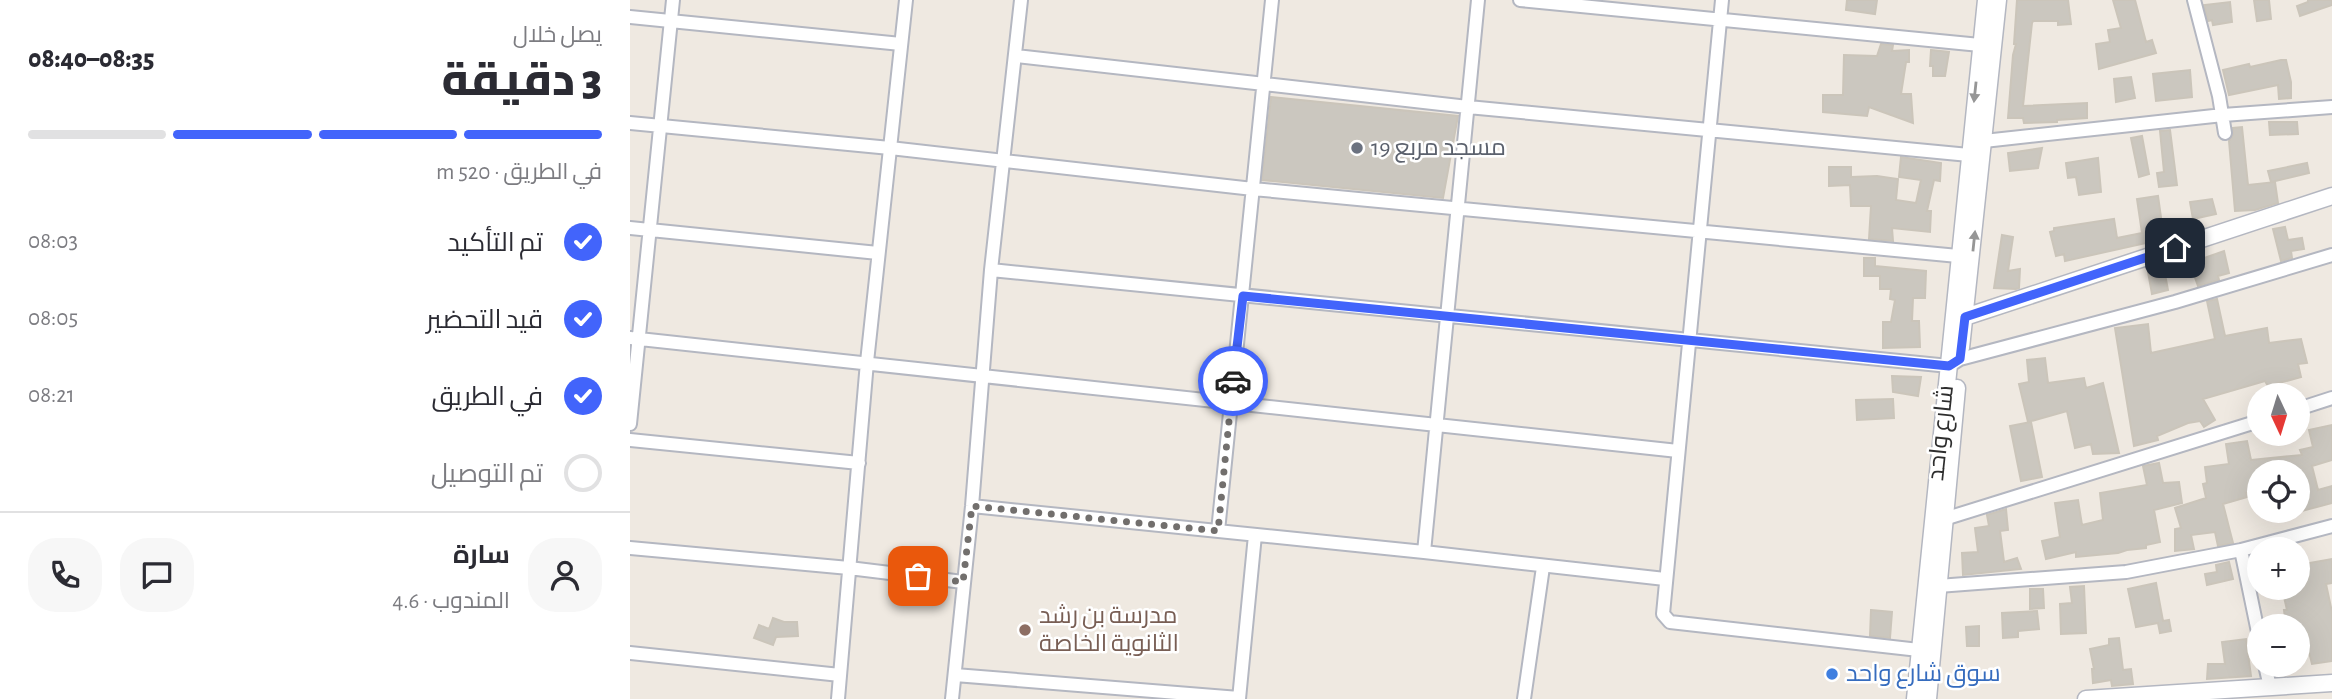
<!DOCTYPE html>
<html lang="ar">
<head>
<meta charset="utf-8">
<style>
	body { margin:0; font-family:"Alegreya Sans",Cairo,sans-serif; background:#f7f7f7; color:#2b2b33; direction:rtl; height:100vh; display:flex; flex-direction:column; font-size:26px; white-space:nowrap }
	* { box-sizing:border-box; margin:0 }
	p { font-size:23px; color:#7c7c81 }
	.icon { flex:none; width:38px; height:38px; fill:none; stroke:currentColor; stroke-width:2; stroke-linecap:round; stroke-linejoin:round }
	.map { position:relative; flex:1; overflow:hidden; direction:ltr }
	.panel { display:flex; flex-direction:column; background:#fff; width:630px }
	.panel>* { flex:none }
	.needle { width:46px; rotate:176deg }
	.fabs { position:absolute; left:1617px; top:383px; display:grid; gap:14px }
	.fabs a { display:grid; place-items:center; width:63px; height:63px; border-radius:50%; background:#fff; box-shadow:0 7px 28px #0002; font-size:35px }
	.pin { position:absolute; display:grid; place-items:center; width:60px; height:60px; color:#fff; margin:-30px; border-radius:14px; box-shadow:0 4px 10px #0006 }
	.courier { position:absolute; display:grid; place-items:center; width:70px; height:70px; margin:-35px; border:5px solid #4264fb; border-radius:50%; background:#fff; color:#222; box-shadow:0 2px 9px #0007 }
	.headline em { font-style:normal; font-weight:800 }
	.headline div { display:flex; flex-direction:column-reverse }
	.headline { display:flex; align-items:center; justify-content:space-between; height:119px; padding:0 28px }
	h1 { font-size:46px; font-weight:800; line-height:52px }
	.bar { display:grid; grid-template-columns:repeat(4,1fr); gap:10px 7px; align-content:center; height:84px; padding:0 28px }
	.bar i { height:9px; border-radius:5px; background:#e1e1e2 }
	.bar .active { background:#4264fb }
	.bar p { grid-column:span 4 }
	.line { display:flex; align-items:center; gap:18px; padding:0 28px; border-top:2px solid #e1e1e2 }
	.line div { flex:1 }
	.round { display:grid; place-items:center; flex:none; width:74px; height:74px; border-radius:28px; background:#f7f7f7 }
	ol { padding:0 28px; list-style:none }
	li { display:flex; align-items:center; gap:21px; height:77px }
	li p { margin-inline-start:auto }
	li .icon { padding:7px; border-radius:50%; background:#4264fb; color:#fff; stroke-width:4 }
	li:last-child { color:#7c7c81 }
	li i { width:38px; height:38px; border:4px solid #e1e1e2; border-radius:50% }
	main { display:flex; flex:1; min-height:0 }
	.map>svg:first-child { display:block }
</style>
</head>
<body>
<main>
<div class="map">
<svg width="1702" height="699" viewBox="0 0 1702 699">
	<rect width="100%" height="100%" fill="#efe9e1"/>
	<!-- building -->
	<path fill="#cbc7bf" stroke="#cbc5ba" stroke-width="2" d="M1217,0H1247L1245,14L1216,10Z
		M1387,0H1438L1441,24L1428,25V21H1403L1402,23L1393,106L1457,103V118L1427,120V122L1394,123L1393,118H1378L1383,55L1386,44H1384Z
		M1483,0H1505L1516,42L1522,40L1526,53L1469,69L1466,44L1480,42L1478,30L1491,28Z
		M1624,0H1639L1641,19L1627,21Z
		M1678,0H1702V5L1670,16L1667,6L1678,2Z
		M1600,2L1602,22L1583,25L1582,20L1578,21L1574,5Z
		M1251,44L1263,45L1262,51L1279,50V62H1276L1271,94H1281L1283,123L1239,107L1237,116L1193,112V95H1213L1214,55L1247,56Z
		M1301,50L1319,52L1315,76H1303V66H1300Z
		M1651,60H1656L1661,82V98L1649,99L1648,85L1599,95L1593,70L1619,64L1620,67Z
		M1560,70L1562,97L1526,101L1523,74Z
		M1501,77L1505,98L1486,102L1484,79Z
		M641,97L828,116L813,198L632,180Z
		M1639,122H1667L1668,134L1640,135Z
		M1612,127L1618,185L1645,182L1648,203L1625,210L1605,211L1599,141L1603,135V128Z
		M1540,130L1547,185L1529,187L1527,173L1534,172L1530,131Z
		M1512,136L1519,174L1509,177L1501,138Z
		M1412,148L1408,168L1380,171L1378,153Z
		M1271,157L1311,163L1310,181L1304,180L1297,211H1301L1300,232L1262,228L1263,241L1239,239L1241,206H1221L1220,185L1199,186V167H1221V177L1247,176L1268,179L1266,200L1286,203L1291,180L1269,177Z
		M1468,158L1471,192L1449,195L1446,177L1438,178L1436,163Z
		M1677,163L1679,173L1641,182L1638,171Z
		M1528,196L1534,239L1435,261L1434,254L1426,256L1420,232L1424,231V228L1484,219L1487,238L1512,233L1507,199Z
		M1582,199L1586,214L1563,219L1560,202Z
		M1655,227L1658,240L1672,238L1674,249L1661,251L1662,258L1651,261L1643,229Z
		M1372,235L1383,237L1378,271L1390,269L1389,288L1386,289L1364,288Z
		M1594,251L1599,273L1588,276L1589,280L1568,286L1560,263Z
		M1234,258H1245V266L1296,271L1295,298H1283L1282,321H1289L1290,347L1253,348V322H1261L1265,300L1260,299L1261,289H1250V276H1234Z
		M1534,269L1538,290L1522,294L1518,272Z
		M1587,299L1595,336L1637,328L1639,343L1671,339L1677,363L1668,364L1671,377L1638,386L1635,381L1573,399L1585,420L1574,427L1570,421L1558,423L1527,436L1528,440L1504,446L1485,328L1518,324L1521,353L1585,339L1577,301Z
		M1415,358L1418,383L1454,378L1456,388L1473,383L1489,453L1463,454L1461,444L1445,448L1437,411L1398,422L1389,384L1399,382L1397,360Z
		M1262,376L1291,377L1288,396L1263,392Z
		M1263,399L1264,418L1227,420L1226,400Z
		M1401,422L1412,477L1391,481L1380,426Z
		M1702,425V460L1682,466L1688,490L1702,486V503L1668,512V472H1629V489L1616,493L1617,497L1593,504L1603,543L1588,546L1585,532L1561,535L1564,549L1545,551V529L1551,528L1545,508L1576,498L1573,484L1577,483L1575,467L1599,464L1596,444L1617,441L1621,460L1672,455L1670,450L1683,447L1679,430Z
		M1529,463L1533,483L1549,482L1552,503L1524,510L1530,542L1516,545V548L1497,550L1488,553L1446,557V552L1416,559L1412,541L1430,537L1425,503L1448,500L1452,525L1473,520L1470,493L1517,485L1513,466Z
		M1376,509L1378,530L1370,531L1374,562L1387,558L1391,569L1333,575L1332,553L1348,552L1345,528L1359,526L1357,515Z
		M1702,559V583L1696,584L1702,612V661L1682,664L1675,636L1668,637V626H1656L1654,610H1657L1654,597L1665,594L1663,588H1668V565Z
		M1599,562L1603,579L1577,585L1575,574L1587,572L1586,565Z
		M1526,583L1533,621L1539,620L1541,631L1530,633L1528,623L1506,627L1498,589Z
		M1454,586L1456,633L1431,634L1430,604L1442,603L1440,587Z
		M1400,589H1413L1414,608L1400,609Z
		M1241,610L1262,612L1260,638L1240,636Z
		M1407,611L1409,629L1388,631V637L1373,638L1372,613Z
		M143,618L154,622H167L168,636L146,637L143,645L124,638L129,625L139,629Z
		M1349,626V646H1337L1336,627Z
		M1489,638L1493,670L1501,669L1503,684L1482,686L1481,680L1463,683L1462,669H1464L1460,649L1479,645V639Z
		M1616,639L1621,676L1577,679L1578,664H1595L1592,642Z"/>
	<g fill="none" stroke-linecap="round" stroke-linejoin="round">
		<!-- minor casing -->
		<g stroke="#b4b7c1" stroke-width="16">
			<path id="minor" d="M890,0L1350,45
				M1092,0L1033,614L1040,622L1289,650
				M1564,0L1589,96L1595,133
				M0,17L271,44
				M386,56L838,107L1339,155
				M0,123L260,148L623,189L1328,256
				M1354,141L1593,115L1702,107
				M0,228L248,253
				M361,270L1319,366L1330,359L1545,302L1702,255
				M0,338L1048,451
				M1668,409L1702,398
				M0,424L43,0
				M0,440L229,463
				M342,506L794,552L1035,579
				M1314,519L1629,421
				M588,531L642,0
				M0,548L219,568L333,582
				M1611,550L1629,637
				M794,552L848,0
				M1308,586L1496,572L1611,550L1702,526
				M0,653L210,675
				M1635,665L1640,687
				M325,675L609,698
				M208,699L237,362L276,0
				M322,699L342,506L361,270L391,0
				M609,699L625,535
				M894,699L913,567"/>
		</g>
		<!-- tertiary casing -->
		<g stroke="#b4b7c1" stroke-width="19">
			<path id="tertiary" d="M1329,319L1702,196
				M1331,348L1368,0
				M1285,699L1356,0
				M1298,699L1327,388
				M1456,699L1702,683"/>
		</g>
		<!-- minor -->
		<use href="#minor" stroke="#fff" stroke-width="12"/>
		<!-- tertiary -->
		<use href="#tertiary" stroke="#fff" stroke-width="16"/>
	</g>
	<!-- one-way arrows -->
	<defs><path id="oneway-solid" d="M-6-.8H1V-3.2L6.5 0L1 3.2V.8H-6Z" transform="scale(1.75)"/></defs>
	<g fill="#969696">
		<use href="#oneway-solid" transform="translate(1345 92) rotate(96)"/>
		<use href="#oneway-solid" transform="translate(1344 241) rotate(-84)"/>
	</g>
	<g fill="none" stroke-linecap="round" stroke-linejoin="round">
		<!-- done -->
		<path stroke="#726f6d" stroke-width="7" stroke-dasharray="0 12.6" d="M288,576L333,582L342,506L588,531L603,381"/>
		<!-- route -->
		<path stroke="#4264fb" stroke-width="9" d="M603,381L613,296L1319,366L1330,359L1335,317L1545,248"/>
	</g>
	<!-- markers -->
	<circle fill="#6b7280" stroke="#fff" stroke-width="2.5" cx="727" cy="148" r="7"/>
	<circle fill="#8d6e63" stroke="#fff" stroke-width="2.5" cx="395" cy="630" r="7"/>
	<circle fill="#3f7fe0" stroke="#fff" stroke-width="2.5" cx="1202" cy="674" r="7"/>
	<g text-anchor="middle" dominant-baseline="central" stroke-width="5" stroke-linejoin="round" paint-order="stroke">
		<!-- worship labels -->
		<g font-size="24" fill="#5b616d" stroke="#fff" text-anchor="start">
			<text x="741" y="148">مسجد مربع 19</text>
		</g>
		<!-- street labels -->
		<g font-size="24" fill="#2e2e2e" stroke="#fff">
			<text transform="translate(1311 433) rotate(-84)">شارع واحد</text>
		</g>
		<!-- education labels -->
		<g font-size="24" fill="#785e54" stroke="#fff" text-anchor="start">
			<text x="409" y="616">مدرسة بن رشد<tspan x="409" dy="28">الثانوية الخاصة</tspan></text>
		</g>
		<!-- shop labels -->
		<g font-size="24" fill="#366cbe" stroke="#fff" text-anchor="start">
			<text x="1216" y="674">سوق شارع واحد</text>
		</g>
	</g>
</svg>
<div class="fabs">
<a><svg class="needle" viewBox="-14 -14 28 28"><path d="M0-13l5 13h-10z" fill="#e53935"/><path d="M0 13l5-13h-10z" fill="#7c7c81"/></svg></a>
<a><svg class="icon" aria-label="locate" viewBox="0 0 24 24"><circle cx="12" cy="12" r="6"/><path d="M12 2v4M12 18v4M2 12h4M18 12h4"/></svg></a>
<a>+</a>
<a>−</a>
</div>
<div class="pin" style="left:288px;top:576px;background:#ea580c"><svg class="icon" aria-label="bag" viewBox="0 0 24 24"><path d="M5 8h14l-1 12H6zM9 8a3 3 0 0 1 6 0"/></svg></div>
<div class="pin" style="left:1545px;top:248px;background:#1f2937"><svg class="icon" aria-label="home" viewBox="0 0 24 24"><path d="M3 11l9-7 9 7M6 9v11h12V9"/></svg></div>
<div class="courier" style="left:603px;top:381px"><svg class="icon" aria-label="car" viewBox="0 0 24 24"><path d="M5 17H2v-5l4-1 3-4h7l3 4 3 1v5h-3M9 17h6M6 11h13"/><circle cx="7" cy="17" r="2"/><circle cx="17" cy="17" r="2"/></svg></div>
</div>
<section class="panel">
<div class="headline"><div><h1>3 دقيقة</h1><p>يصل خلال</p></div><em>08:35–08:40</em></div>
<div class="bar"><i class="active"></i><i class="active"></i><i class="active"></i><i></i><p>في الطريق · 520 m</p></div>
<ol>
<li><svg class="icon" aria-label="check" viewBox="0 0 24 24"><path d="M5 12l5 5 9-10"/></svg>تم التأكيد<p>08:03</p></li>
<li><svg class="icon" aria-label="check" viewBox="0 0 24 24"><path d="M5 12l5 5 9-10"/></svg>قيد التحضير<p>08:05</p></li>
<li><svg class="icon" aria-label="check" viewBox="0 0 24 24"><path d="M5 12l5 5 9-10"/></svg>في الطريق<p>08:21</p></li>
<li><i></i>تم التوصيل</li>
</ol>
<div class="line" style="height:126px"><a class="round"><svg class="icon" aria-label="person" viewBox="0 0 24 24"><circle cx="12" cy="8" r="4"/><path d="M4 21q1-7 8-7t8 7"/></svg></a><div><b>سارة</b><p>المندوب · 4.6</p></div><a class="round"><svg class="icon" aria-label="chat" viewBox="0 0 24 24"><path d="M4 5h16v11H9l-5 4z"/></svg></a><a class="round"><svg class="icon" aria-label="phone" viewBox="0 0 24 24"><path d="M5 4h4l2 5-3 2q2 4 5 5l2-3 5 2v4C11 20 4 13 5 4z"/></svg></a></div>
</section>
</main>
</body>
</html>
